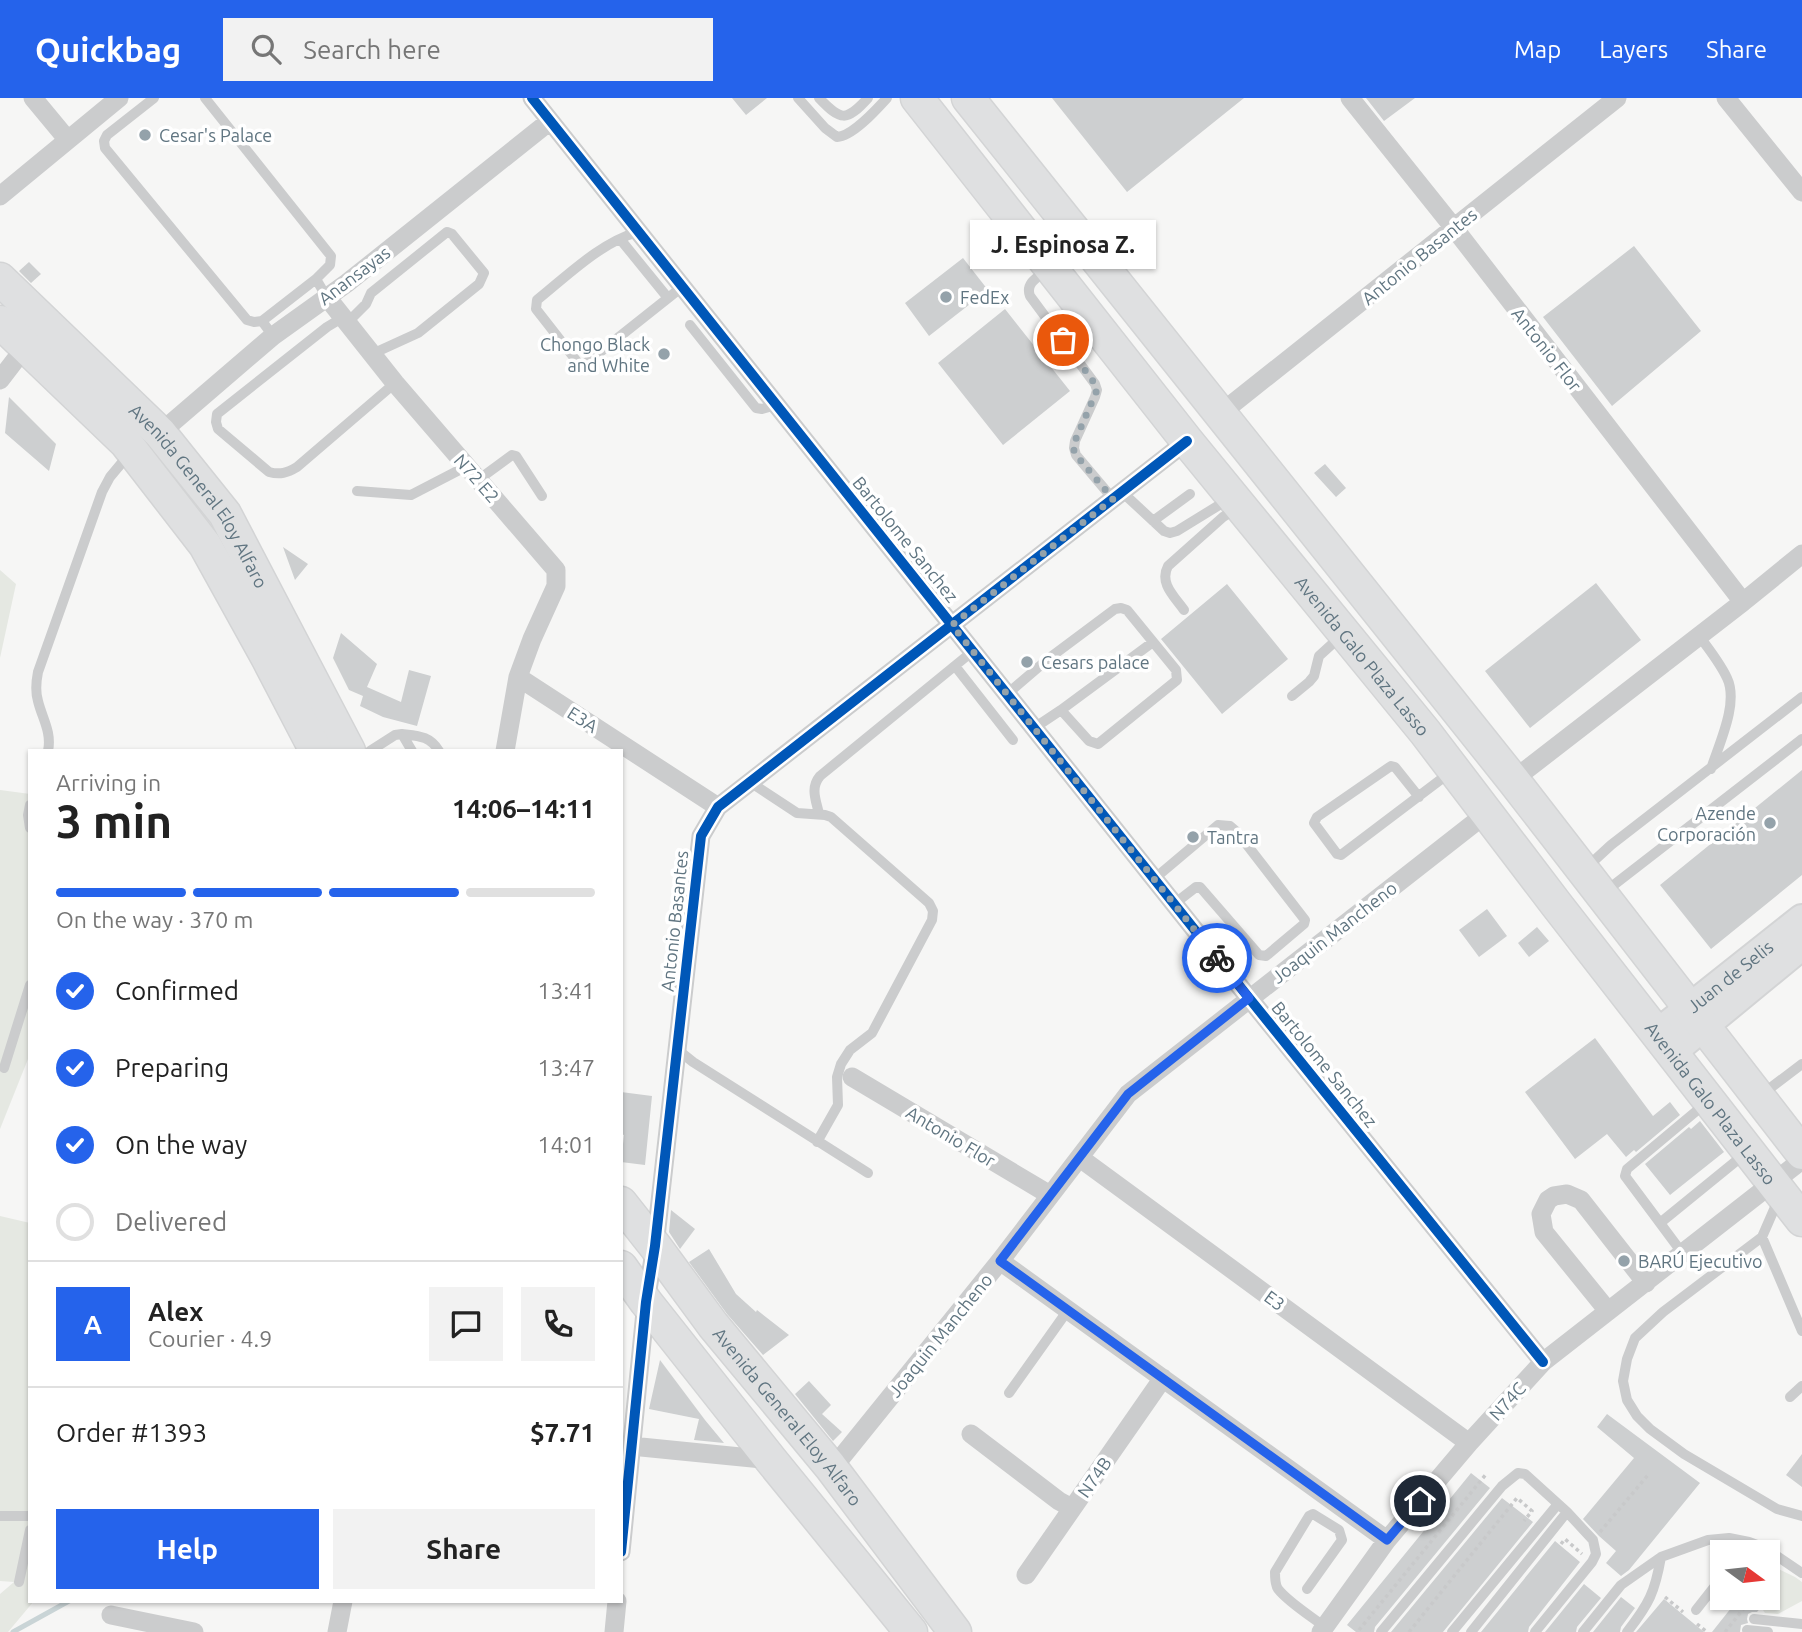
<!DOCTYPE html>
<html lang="en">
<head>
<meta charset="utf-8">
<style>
	body { margin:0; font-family:Ubuntu,sans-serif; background:#f2f2f2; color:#222; height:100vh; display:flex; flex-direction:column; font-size:26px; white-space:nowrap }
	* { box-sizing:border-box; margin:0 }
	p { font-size:23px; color:#767676 }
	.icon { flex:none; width:38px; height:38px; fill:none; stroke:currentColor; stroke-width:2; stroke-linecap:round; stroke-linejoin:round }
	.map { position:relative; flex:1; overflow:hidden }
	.drawer { position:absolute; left:28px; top:651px; width:595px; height:854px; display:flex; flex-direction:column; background:#fff; border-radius:0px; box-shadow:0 2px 5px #0004 }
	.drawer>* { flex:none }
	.needle { width:46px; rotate:105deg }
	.buttons { position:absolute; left:1710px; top:1442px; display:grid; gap:14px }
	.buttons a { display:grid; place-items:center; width:70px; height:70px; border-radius:0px; background:#fff; box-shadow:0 2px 5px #0004; font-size:35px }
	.pin { position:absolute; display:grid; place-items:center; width:60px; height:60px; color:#fff; margin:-30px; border:4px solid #fff; border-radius:50%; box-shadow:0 2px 7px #0007 }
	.courier { position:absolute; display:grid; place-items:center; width:70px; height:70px; margin:-35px; border:5px solid #2563eb; border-radius:50%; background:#fff; color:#222; box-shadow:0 2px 9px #0007 }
	.bubble { position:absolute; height:49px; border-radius:0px; background:#fff; box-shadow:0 2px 5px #0004; font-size:23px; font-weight:700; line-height:49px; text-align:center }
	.headline em { font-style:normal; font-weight:700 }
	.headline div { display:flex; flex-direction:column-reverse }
	.headline { display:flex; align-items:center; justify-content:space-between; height:119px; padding:0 28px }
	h1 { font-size:46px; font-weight:700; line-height:52px }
	.bar { display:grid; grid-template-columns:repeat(4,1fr); gap:10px 7px; align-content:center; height:84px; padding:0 28px }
	.bar i { height:9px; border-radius:5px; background:#e0e0e0 }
	.bar .current { background:#2563eb }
	.bar p { grid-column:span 4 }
	.line { display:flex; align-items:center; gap:18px; padding:0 28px; border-top:2px solid #e0e0e0 }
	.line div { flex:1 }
	.round { display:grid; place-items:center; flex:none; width:74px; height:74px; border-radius:0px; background:#f2f2f2 }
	ol { padding:0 28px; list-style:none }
	li { display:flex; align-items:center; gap:21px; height:77px }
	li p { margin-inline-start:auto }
	li .icon { padding:7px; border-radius:50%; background:#2563eb; color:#fff; stroke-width:4 }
	li:last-child { color:#767676 }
	li i { width:38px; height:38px; border:4px solid #e0e0e0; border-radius:50% }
	.action { display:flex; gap:14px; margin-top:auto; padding:14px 28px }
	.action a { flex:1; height:80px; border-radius:0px; background:#2563eb; color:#fff; font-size:28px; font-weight:700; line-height:80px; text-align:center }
	.action a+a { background:#f2f2f2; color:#222 }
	header { display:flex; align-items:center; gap:42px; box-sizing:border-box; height:98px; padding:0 35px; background:#2563eb; color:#fff }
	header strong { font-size:33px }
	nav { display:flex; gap:38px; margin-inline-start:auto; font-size:24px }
	.search { width:490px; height:63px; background:#f2f2f2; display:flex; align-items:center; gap:18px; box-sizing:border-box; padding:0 24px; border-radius:0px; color:#767676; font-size:26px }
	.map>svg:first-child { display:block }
</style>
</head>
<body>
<header>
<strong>Quickbag</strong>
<div class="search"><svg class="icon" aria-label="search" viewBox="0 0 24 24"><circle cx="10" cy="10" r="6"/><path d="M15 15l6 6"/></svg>Search here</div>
<nav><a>Map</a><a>Layers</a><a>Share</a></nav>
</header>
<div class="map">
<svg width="1802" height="1534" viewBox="0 0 1802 1534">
	<rect width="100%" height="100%" fill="#f6f6f5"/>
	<!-- green -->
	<path fill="#e5e8e2" d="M0,472L16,486L0,560Z
		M0,692L30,696V956L0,1031Z
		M0,1118L30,1125V1503H34L8,1534H0V1496L14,1484L0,1483Z
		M1768,1466L1795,1479L1802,1484V1503L1778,1516L1765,1515L1761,1509L1769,1500Z"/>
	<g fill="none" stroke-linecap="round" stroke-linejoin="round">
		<!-- stream -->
		<path stroke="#c9d4d6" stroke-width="5" d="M13,1534L69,1503"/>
	</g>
	<!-- building -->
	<path fill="#cdcfd0" d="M732,0H767L746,17Z
		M1052,0H1244L1127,94Z
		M1366,0H1415L1384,23Z
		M1634,148L1701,233L1612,308L1543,219Z
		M963,160L988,192L929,238L905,205Z
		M29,164L41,176L31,185L19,173Z
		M1005,211L1070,293L1003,347L938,265Z
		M9,299L56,346L49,373L5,335Z
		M1325,366L1346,390L1336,399L1314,375Z
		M283,449L308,466L295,482Z
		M1596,485L1641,542L1530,630L1485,573Z
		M1227,486L1288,561L1222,616L1161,541Z
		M341,535L377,566L367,589L401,604L409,572L431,578L417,628L383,619L360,608L363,598L349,592L333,560Z
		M1802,672V777L1711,851L1660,787Z
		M1487,811L1507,838L1479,859L1459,832Z
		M1537,829L1549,843L1529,859L1518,845Z
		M1595,940L1653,1018L1670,1004L1680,1017L1636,1054L1634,1052L1626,1059L1607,1036L1575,1061L1525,994Z
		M621,994L652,998L645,1067L621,1064L624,1037L621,1036Z
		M1700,1023L1724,1054L1670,1097L1645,1066L1689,1029L1691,1031Z
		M671,1112L695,1131L680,1151L669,1134Z
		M709,1151L736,1196L756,1214L757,1212L789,1237L763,1257L727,1216L689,1164Z
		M660,1262L705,1322L724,1345L694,1342L699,1321L649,1311Z
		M809,1283L831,1307L822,1316L842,1334L833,1343L795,1296Z
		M1607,1316L1700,1385L1629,1472L1621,1478L1606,1465L1616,1453L1599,1438L1583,1421L1634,1360L1597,1329Z
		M1802,1356V1389L1786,1377Z
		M1471,1375L1490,1390L1375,1529L1374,1534H1356L1347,1527Z
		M1502,1400L1533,1424L1443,1534H1391Z
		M1555,1443L1580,1464L1529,1529L1528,1534H1481Z
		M1584,1486L1601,1500L1577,1529L1576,1534H1545Z
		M1621,1499L1635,1510L1621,1529L1620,1534H1593Z
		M1739,1500H1769L1757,1514H1752L1748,1516L1747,1521L1748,1525L1741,1527L1740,1534H1712Z
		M1664,1501L1704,1534H1636Z"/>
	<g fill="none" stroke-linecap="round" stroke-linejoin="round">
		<!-- secondary casing -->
		<g stroke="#d3d4d5" stroke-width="32">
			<g id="secondary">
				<path id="s1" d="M1657,936L1802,821"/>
				<path d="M1672,954L1802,847"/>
			</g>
		</g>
		<!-- primary casing -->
		<g stroke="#d3d4d5" stroke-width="35">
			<g id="primary">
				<path id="s2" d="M917,0L1187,343L1425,634L1556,806L1802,1122"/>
				<path d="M968,0L1513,682L1802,1055"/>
				<path id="s3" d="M0,181L160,335L225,416L349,653"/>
				<path d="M0,224L126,345L205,447L267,559L316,653"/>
				<path id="s4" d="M621,1105L655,1148L713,1227L830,1368L955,1534"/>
				<path d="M621,1169L646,1204L771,1362L911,1534"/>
			</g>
		</g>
		<!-- path -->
		<path stroke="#c8c9ca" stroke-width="3.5" stroke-dasharray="3.5 3.5" stroke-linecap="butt" d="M1600,1434L1648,1377
			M1561,1446L1565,1441L1582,1456
			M1665,1499L1683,1514
			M1697,1526L1707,1534
			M1359,1532L1487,1375
			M1409,1534L1517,1400L1532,1413L1524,1423
			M1725,1534L1752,1500"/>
		<!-- service -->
		<path stroke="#cbcccd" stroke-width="10" d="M154,0L107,37L104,43L105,50L247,222L254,224L262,223L273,238
			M205,0L331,158L330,167L316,181L326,198
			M798,0L825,30L837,39C853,38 876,12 887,0
			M819,0C841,23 846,24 868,0
			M638,134C601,144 567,178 537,202L536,211L579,266H585L682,189
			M620,141L668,200
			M1047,172C1038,179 1025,185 1030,198L1095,286L1097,292L1095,299L1075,343L1074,350L1076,357L1113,401
			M342,220L327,229L217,316L216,324L218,331L269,374C280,377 287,375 297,369L395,285
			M262,223L316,181
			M347,225L366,206L371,195L447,134L452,136L484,175L479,186L418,235L372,256
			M690,227L756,310L762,311L776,307
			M478,382L512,357L516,358L542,398
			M357,393L411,397L467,368
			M1122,394L1164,433L1170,435L1177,433L1229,401
			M1153,423L1190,396
			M1184,512C1174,498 1159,485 1168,468L1223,419L1237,410
			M1699,538C1709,551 1720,565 1727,580C1739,605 1719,646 1711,671
			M955,568L1013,642
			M1007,596L1048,561L1115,511L1121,510L1127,512L1176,572L1177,582L1098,646L1089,643L1061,612L1034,630
			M1292,598L1309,584L1314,578L1319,558L1341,538
			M1061,612L1153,544
			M402,636C419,638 430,638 439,653
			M48,653C52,634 42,620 38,603C35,593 36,584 38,574L102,394L110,379L130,355
			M370,653L395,637L402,636L412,653
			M750,684L797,715L825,717L831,719L929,805L933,813L932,822L872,935L850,952L841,966L837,979L838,1007L817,1044
			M1419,699L1395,669L1391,668L1317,719L1314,725L1337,756L1341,757L1452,673
			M30,707L28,717L30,730
			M819,716C816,702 810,690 820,678L973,553
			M1586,770L1611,747L1802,599
			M1154,781L1218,727L1230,728L1237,734L1305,822L1304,826L1266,858L1259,857L1200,789H1196L1174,806
			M1606,793L1802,641
			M678,952L693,964L868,1075
			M4,970L30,887
			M1761,997L1802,966
			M1706,1005L1627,1071L1625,1078L1660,1125L1746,1055
			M1779,1100L1762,1139L1663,1214L1635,1240L1627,1261L1623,1283L1627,1302L1637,1318L1650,1331L1684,1356L1777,1411L1802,1418
			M1660,1125L1683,1156
			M1762,1139L1802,1233
			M1009,1295L1068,1212
			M1790,1299L1802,1288
			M0,1418H30
			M19,1484L30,1432
			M1307,1491L1342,1442L1339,1432L1313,1416L1309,1418L1275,1474C1275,1480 1275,1487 1278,1491C1288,1504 1312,1519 1325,1529
			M1696,1512L1722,1479
			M1754,1521L1802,1526
			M1747,1532L1768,1534
			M1381,1534L1502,1388L1518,1375L1525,1376L1567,1414L1593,1442L1596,1456L1592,1464L1535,1534
			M1452,1534L1558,1406
			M1471,1534L1567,1414
			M1583,1534L1621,1487L1661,1459L1708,1442L1729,1440L1749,1444L1765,1450L1802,1475
			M1627,1534C1649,1506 1655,1494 1661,1459"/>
		<!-- minor -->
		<path stroke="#cbcccd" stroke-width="19" d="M33,0L67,41
			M532,0L1249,900L1543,1264
			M1350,0L1454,130L1743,504
			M1726,0L1802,94
			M0,98L119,0
			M326,198L395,285L556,472V488L532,541L518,579L505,653
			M0,282L26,248
			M1221,315L1617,0
			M160,335L273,238L347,185L550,23
			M518,579L718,709
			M1513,682L1743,504L1802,456
			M852,979L1050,1097
			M1080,1060L1469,1345
			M1000,1163L1387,1442
			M1608,1213L1544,1134L1541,1116L1548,1102L1554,1098L1567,1096L1581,1102L1646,1185
			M971,1336L1059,1403L1072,1410
			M631,1348L771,1362
			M832,1371L1000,1163L1128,996L1487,715
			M621,1454L646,1204L655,1148L701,738L718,709L1187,343
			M1026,1477L1163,1280
			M111,1517L194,1534
			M337,1534L343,1503
			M614,1534L617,1503
			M1321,1534L1387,1442L1469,1345L1543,1264L1802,1062"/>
		<!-- secondary -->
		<use href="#secondary" stroke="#dfe0e1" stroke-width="28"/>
		<!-- primary -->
		<use href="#primary" stroke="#dfe0e1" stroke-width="32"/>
		<!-- cycleway casing -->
		<g stroke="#fff" stroke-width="15">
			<path id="cycleway" d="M532,0L1249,900L1543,1264
				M621,1454L646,1204L655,1148L701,738L718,709L1187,343"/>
		</g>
		<!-- cycleway -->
		<use href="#cycleway" stroke="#0057b8" stroke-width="10"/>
	</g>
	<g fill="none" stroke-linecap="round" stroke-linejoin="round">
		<!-- done -->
		<path stroke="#94a2aa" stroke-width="7" stroke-dasharray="0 12.6" d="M1063,242L1095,286L1097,292L1075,343L1073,350L1076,357L1113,401L952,527L1217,860"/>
		<!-- route -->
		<path stroke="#2563eb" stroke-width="9" d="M1217,860L1249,900L1128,996L1000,1163L1387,1442L1420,1403"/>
	</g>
	<!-- markers -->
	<g fill="#94a2aa" stroke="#fff" stroke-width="2.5">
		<circle cx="145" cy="37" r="7"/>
		<circle cx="946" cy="199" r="7"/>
		<circle cx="664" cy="256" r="7"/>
		<circle cx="1027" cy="564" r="7"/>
		<circle cx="1770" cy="725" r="7"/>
		<circle cx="1193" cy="739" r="7"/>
		<circle cx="1624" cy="1163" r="7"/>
	</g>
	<g text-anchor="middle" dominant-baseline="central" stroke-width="7" stroke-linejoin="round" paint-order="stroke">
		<!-- poi labels -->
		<g font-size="18" fill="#607581" stroke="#fff" text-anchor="start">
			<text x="159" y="37">Cesar's Palace</text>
			<text x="960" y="199">FedEx</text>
			<text x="650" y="246" text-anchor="end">Chongo Black<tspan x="650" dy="21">and White</tspan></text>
			<text x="1041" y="564">Cesars palace</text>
			<text x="1756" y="715" text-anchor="end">Azende<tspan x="1756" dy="21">Corporación</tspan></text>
			<text x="1207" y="739">Tantra</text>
			<text x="1638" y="1163">BARÚ Ejecutivo</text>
		</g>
		<!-- street labels -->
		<g font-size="18" fill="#607581" stroke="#fff">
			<text transform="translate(1419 158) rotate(-39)">Antonio Basantes</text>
			<text transform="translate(354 177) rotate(-37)">Anansayas</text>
			<text transform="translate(1547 251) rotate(52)">Antonio Flor</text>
			<text transform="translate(477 380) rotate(49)">N72 E2</text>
			<text stroke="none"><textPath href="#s3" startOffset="296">Avenida General Eloy Alfaro</textPath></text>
			<text transform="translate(906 441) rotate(51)">Bartolome Sanchez</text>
			<text stroke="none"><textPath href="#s2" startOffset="714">Avenida Galo Plaza Lasso</textPath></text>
			<text transform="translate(583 621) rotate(33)">E3A</text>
			<text transform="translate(674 823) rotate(-84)">Antonio Basantes</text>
			<text transform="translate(1334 834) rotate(-38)">Joaquin Mancheno</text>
			<text stroke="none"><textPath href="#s1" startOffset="93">Juan de Selis</textPath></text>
			<text transform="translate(1325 966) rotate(51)">Bartolome Sanchez</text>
			<text stroke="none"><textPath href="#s2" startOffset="1281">Avenida Galo Plaza Lasso</textPath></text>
			<text transform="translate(951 1038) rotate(31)">Antonio Flor</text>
			<text transform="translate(1275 1202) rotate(36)">E3</text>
			<text transform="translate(940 1237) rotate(-51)">Joaquin Mancheno</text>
			<text transform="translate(1507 1303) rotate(-48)">N74C</text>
			<text stroke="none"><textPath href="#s4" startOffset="271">Avenida General Eloy Alfaro</textPath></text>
			<text transform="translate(1094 1379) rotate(-55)">N74B</text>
		</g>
	</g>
</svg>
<div class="buttons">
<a><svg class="needle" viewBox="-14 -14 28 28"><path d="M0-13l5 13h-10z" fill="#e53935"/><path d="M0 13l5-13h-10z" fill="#767676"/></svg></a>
</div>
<div class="pin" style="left:1063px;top:242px;background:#ea580c"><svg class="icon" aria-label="bag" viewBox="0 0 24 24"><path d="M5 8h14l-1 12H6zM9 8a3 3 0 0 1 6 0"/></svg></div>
<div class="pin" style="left:1420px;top:1403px;background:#1f2937"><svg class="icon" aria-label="home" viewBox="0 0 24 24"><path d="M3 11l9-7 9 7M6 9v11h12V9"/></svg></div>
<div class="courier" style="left:1217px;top:860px"><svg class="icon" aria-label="bike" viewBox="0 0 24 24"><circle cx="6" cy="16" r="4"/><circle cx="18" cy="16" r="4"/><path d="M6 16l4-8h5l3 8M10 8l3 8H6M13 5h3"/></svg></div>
<div class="bubble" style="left:970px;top:122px;width:186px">J. Espinosa Z.</div>
<section class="drawer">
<div class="headline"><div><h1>3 min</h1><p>Arriving in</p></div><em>14:06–14:11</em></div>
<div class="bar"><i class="current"></i><i class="current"></i><i class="current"></i><i></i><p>On the way · 370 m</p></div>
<ol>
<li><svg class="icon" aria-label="check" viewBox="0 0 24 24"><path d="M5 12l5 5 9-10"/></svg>Confirmed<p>13:41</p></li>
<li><svg class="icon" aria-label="check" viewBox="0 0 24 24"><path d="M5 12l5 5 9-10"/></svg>Preparing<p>13:47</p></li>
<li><svg class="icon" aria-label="check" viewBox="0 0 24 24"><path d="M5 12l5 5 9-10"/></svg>On the way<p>14:01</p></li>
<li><i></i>Delivered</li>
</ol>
<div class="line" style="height:126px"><b class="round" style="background:#2563eb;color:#fff">A</b><div><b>Alex</b><p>Courier · 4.9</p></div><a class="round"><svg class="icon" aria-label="chat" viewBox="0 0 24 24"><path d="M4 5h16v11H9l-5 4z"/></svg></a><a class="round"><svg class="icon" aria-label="phone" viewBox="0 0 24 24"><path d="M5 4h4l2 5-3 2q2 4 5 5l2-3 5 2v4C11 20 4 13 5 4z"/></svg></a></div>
<div class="line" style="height:91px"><div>Order #1393</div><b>$7.71</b></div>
<div class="action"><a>Help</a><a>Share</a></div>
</section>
</div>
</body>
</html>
